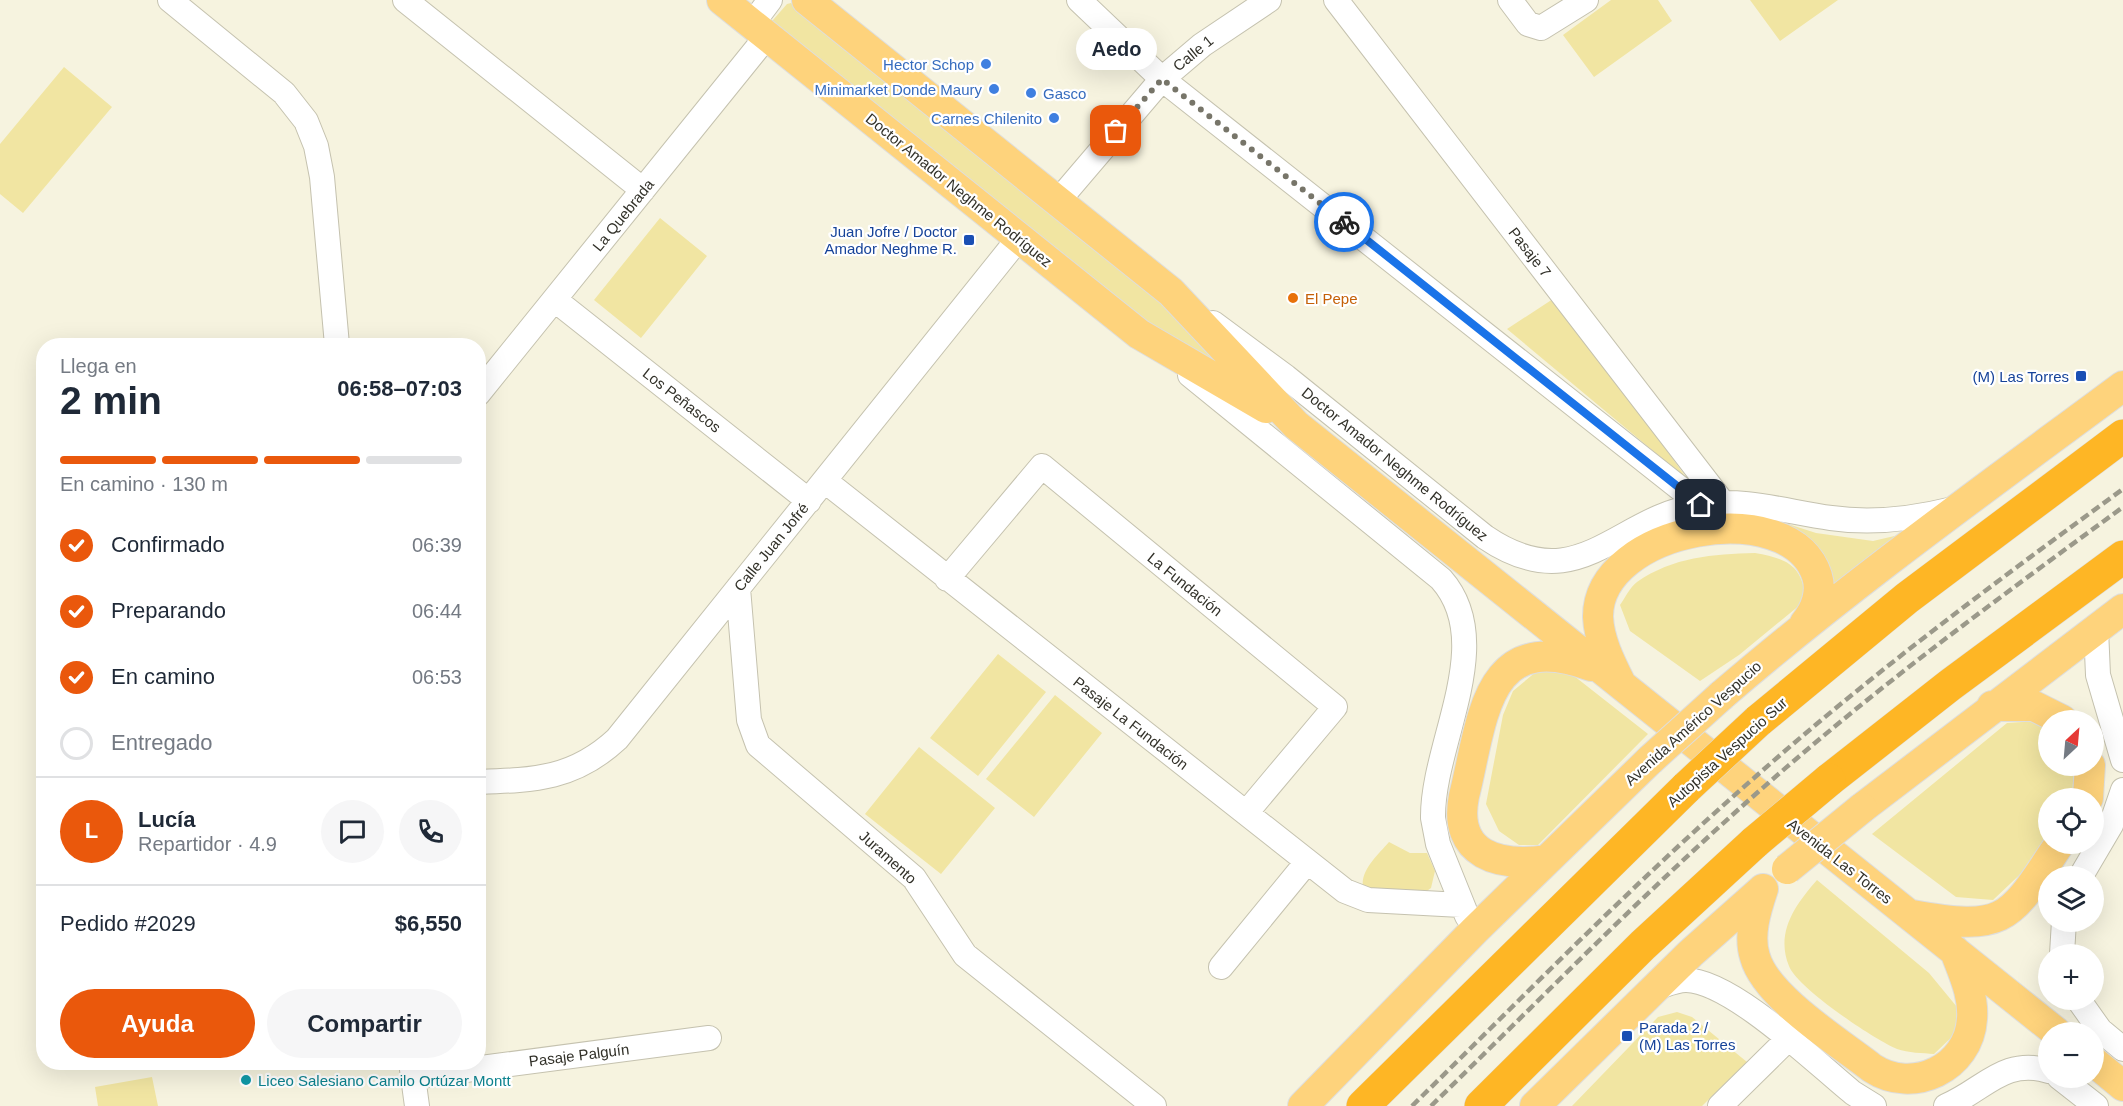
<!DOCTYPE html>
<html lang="es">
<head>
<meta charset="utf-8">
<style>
	body { margin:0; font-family:Helvetica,sans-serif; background:#f6f6f7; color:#1f2937; height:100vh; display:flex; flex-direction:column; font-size:22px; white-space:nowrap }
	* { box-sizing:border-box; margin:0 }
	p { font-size:20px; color:#747a83 }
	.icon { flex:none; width:33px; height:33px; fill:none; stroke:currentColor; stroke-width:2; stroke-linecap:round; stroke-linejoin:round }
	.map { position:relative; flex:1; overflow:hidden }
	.panel { position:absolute; left:36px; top:338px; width:450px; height:732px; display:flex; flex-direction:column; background:#fff; border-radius:24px; box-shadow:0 6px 24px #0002 }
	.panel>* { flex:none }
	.needle { width:39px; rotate:26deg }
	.fabs { position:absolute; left:2038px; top:710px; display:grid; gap:12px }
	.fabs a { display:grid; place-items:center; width:66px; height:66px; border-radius:50%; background:#fff; box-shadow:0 6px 24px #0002; font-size:30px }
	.pin { position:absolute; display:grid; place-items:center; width:51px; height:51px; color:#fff; margin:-26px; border-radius:12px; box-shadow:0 3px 9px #0006 }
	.courier { position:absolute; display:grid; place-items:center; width:60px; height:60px; margin:-30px; border:4px solid #1a73e8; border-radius:50%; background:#fff; color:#222; box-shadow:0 2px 8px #0007 }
	.bubble { position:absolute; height:42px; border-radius:21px; background:#fff; box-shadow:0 6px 24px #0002; font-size:20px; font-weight:800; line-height:42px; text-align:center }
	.overview em { font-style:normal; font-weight:800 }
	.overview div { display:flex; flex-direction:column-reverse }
	.overview { display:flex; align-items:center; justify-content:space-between; height:102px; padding:0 24px }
	h1 { font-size:39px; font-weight:800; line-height:45px }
	.bar { display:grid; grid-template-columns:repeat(4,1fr); gap:9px 6px; align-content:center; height:72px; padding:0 24px }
	.bar i { height:8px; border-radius:4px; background:#e0e1e3 }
	.bar .selected { background:#ea580c }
	.bar p { grid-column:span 4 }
	.line { display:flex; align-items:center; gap:15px; padding:0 24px; border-top:2px solid #e0e1e3 }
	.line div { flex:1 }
	.round { display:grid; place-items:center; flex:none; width:63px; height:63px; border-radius:32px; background:#f6f6f7 }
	ol { padding:0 24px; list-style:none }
	li { display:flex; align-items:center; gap:18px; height:66px }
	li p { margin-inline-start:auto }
	li .icon { padding:6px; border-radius:50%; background:#ea580c; color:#fff; stroke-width:4 }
	li:last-child { color:#747a83 }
	li i { width:33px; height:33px; border:3px solid #e0e1e3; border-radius:50% }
	.primary-button { display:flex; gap:12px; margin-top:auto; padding:12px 24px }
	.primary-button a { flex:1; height:69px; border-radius:36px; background:#ea580c; color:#fff; font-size:24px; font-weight:800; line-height:69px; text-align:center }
	.primary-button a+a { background:#f6f6f7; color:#1f2937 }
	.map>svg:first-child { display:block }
</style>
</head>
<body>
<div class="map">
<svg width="2123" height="1106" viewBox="0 0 2123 1106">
	<rect width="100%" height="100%" fill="#f6f3df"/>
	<!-- green -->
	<path fill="#f1e5a2" d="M1611,0H1658L1672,21L1594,77L1563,35Z
		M1750,0H1838L1780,41Z
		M791,3L1174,308L1224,362L1218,371L1173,345L772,26L773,20L787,4Z
		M64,67L112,107L23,213L0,194V144Z
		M660,218L707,256L641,338L594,300Z
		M1556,297L1688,480L1507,329Z
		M1785,523L1816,533L1873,541L1903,534L1833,589L1789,536Z
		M1755,553C1788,559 1802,565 1806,600L1739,655L1700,681L1630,631L1620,605C1625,598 1630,587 1637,582C1673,557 1713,554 1755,553Z
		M998,654L1046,692L978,776L930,738Z
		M1537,671L1569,672L1648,734L1538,845H1519L1499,831L1486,804L1503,715L1513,691Z
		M1055,695L1102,733L1034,817L986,779Z
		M2036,721L2049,727V765H2074L2072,798H2049V837L2030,865L1993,900L1956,897L1872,834L2007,723Z
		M919,747L995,808L941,874L865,814Z
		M1389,842L1410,853H1427L1435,871L1431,888L1421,895L1363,888C1360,870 1378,855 1389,842Z
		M1817,880L1929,973L1957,1007L1956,1033L1934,1054C1923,1053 1908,1053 1897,1049C1875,1040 1797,988 1789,966C1775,932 1796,904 1817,880Z
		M1677,1012L1692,1017L1747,1062L1702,1106H1572L1658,1017Z
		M152,1077L158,1106H98L95,1087Z"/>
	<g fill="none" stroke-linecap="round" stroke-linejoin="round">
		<!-- minor casing -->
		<g stroke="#c5c2af" stroke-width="26">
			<path id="minor" d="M170,0L284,93L306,121L316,146L322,177L337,345
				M405,0L643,190
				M1079,0L1162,79L1701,505
				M1336,0L1723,503
				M1510,0L1528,24L1541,28L1586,0
				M752,24L770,0
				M1058,201L1162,79L1202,45L1269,0
				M555,300L809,501
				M1213,323L1286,377L1485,537C1579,601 1615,518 1700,505C1745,498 1787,512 1831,518C1873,524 1913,519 1953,509
				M1190,375L1441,579C1498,643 1432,743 1433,818L1438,844L1467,916
				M478,394L767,36
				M825,481L1345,891L1368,900L1461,905
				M947,579L1042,466L1335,707L1246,813
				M738,588L749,720L758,745L914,878L965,955L1154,1106
				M2096,629L2098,675L2123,760
				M478,782C535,780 574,779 617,739L1019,238
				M2081,876L2111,825L2123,790
				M2062,954L2064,921
				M1221,967L1307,862
				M1655,988C1665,985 1676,980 1686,980C1732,981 1816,1063 1853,1093L1874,1106
				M2078,999L2100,1030L2123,1049
				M411,1062L417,1106
				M413,1077L709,1038
				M2059,1077L2096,1106
				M1720,1106L1787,1040
				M1946,1106C1984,1090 2004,1057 2049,1071"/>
		</g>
		<!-- major casing -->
		<g stroke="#dededd" stroke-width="32">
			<path id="major" d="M722,0L1139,334L1266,408
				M807,0L1171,292L1296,425L2056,1032
				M1620,682C1610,662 1599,640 1598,617C1597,527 1791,493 1817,576C1822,592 1816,610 1805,623
				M1722,695C1850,585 1987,487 2123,386
				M1992,706H2034L2062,720
				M2088,798L2090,765
				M1862,808L2123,609
				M1547,860C1500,867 1452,856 1464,796C1483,721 1484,626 1591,666
				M1763,889C1756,910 1748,935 1755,957C1766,997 1840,1043 1872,1068C1913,1095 1969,1068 1972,1019C1974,995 1963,973 1955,951
				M1912,915C2007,932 2009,920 2060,843
				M2094,1062L2123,1086
				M1303,1106L1475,930L1650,760
				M1535,1106L1691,953L1763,889"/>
		</g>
		<!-- highway casing -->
		<g stroke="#dededd" stroke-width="34">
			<path id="highway" d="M1758,721L1907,598L2123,436
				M1829,780L1950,685L2123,557
				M1363,1106L1687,787
				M1481,1106L1643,945L1755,842"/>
		</g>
		<!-- minor -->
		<use href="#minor" stroke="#fff" stroke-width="24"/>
		<!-- major -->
		<use href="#major" stroke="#fed37c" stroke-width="30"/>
		<!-- highway -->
		<use href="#highway" stroke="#feb625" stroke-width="33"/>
		<!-- rail -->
		<path stroke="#9b998a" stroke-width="4.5" stroke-dasharray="9 4.5" stroke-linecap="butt" d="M1412,1106C1525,995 1635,882 1754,778C1871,674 1997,581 2123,489
			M1431,1106C1553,987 1672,864 1802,754C1905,666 2014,587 2123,507"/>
		<!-- major-bridge casing -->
		<g stroke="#dededd" stroke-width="32" stroke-linecap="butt">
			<path id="major-bridge" d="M1650,760L1722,695
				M1787,869L1862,808"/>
		</g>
		<!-- highway-bridge casing -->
		<g stroke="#dededd" stroke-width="34" stroke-linecap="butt">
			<path id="highway-bridge" d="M1687,787L1758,721
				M1755,842L1829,780"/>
		</g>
		<!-- major-bridge -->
		<use href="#major-bridge" stroke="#fed37c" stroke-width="30"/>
		<!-- highway-bridge -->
		<use href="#highway-bridge" stroke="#feb625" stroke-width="33"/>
	</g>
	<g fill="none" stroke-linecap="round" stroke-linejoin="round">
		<!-- done -->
		<path stroke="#777569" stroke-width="6" stroke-dasharray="0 10.8" d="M1116,131L1162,79L1344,222"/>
		<!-- route -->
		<path stroke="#1a73e8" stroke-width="8" d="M1344,222L1701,505"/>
	</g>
	<!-- markers -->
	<g fill="#3f7fe0" stroke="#fff" stroke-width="2">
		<circle cx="986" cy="64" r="6"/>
		<circle cx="994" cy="89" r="6"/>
		<circle cx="1031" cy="93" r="6"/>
		<circle cx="1054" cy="118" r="6"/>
	</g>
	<g fill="#1a4fb4" stroke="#fff" stroke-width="2">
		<rect x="963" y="234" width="12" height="12" rx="3"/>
		<rect x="2075" y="370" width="12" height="12" rx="3"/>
		<rect x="1621" y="1030" width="12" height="12" rx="3"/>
	</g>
	<circle fill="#e8710a" stroke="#fff" stroke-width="2" cx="1293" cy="298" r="6"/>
	<circle fill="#0f9aa8" stroke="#fff" stroke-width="2" cx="246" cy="1080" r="6"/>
	<g text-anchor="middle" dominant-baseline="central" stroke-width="4.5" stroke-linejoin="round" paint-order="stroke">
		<!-- street labels -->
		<g font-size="15" fill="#323129" stroke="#fff">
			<text transform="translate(1193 53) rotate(-39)">Calle 1</text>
			<text transform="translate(959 190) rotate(39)">Doctor Amador Neghme Rodríguez</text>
			<text transform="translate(623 215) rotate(-51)">La Quebrada</text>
			<text transform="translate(1530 252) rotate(52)">Pasaje 7</text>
			<text transform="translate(682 400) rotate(38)">Los Peñascos</text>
			<text transform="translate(1395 464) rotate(39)">Doctor Amador Neghme Rodríguez</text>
			<text transform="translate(771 547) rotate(-51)">Calle Juan Jofré</text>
			<text transform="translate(1185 584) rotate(39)">La Fundación</text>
			<text transform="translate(1131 723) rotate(38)">Pasaje La Fundación</text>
			<text transform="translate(1693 723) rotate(-42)">Avenida Américo Vespucio</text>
			<text transform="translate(1727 752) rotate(-42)">Autopista Vespucio Sur</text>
			<text transform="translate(888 857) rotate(42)">Juramento</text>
			<text transform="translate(1840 861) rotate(38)">Avenida Las Torres</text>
			<text transform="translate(579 1055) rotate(-7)">Pasaje Palguín</text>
		</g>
		<!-- shop labels -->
		<g font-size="15" fill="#366cbe" stroke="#fff" text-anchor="end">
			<text x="974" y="64">Hector Schop</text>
			<text x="982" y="89">Minimarket Donde Maury</text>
			<text x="1043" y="93" text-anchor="start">Gasco</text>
			<text x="1042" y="118">Carnes Chilenito</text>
		</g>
		<!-- transit labels -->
		<g font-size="15" fill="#164399" stroke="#fff" text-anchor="end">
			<text x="957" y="231">Juan Jofre / Doctor<tspan x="957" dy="17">Amador Neghme R.</tspan></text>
			<text x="2069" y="376">(M) Las Torres</text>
			<text x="1639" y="1027" text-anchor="start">Parada 2 /<tspan x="1639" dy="17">(M) Las Torres</tspan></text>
		</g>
		<!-- food labels -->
		<g font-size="15" fill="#c56008" stroke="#fff" text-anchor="start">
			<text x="1305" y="298">El Pepe</text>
		</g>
		<!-- culture labels -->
		<g font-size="15" fill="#0d838f" stroke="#fff" text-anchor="start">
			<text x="258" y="1080">Liceo Salesiano Camilo Ortúzar Montt</text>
		</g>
	</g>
</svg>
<div class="fabs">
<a><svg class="needle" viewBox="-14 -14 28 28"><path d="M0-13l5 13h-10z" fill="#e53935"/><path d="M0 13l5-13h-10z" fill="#747a83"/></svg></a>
<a><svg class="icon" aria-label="locate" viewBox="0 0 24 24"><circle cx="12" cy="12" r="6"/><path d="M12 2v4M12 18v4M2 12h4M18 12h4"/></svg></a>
<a><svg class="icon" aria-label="layers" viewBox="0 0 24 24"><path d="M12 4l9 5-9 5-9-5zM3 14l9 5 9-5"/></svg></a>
<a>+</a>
<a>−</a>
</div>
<div class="pin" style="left:1116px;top:131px;background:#ea580c"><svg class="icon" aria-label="bag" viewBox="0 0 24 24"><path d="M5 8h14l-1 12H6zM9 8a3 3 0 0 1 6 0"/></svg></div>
<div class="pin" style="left:1701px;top:505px;background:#1f2937"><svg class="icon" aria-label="home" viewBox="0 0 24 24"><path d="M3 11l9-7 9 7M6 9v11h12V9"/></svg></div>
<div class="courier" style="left:1344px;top:222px"><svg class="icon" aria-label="bike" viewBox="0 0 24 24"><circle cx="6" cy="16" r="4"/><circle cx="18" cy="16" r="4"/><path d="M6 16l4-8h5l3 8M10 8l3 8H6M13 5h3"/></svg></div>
<div class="bubble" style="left:1076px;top:28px;width:81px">Aedo</div>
<section class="panel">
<div class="overview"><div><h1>2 min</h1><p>Llega en</p></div><em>06:58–07:03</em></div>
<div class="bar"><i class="selected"></i><i class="selected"></i><i class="selected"></i><i></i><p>En camino · 130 m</p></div>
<ol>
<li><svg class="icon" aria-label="check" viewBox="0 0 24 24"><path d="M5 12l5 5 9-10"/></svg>Confirmado<p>06:39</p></li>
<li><svg class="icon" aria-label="check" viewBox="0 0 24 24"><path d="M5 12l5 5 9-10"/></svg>Preparando<p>06:44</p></li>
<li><svg class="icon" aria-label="check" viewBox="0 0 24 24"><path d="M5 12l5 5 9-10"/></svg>En camino<p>06:53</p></li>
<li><i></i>Entregado</li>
</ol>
<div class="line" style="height:108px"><b class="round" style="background:#ea580c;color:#fff">L</b><div><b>Lucía</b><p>Repartidor · 4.9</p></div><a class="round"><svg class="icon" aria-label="chat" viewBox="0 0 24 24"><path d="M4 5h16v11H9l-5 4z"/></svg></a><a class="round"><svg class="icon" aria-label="phone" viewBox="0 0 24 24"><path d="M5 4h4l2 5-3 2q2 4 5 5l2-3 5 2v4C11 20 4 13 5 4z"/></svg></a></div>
<div class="line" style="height:78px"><div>Pedido #2029</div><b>$6,550</b></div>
<div class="primary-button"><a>Ayuda</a><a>Compartir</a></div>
</section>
</div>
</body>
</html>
